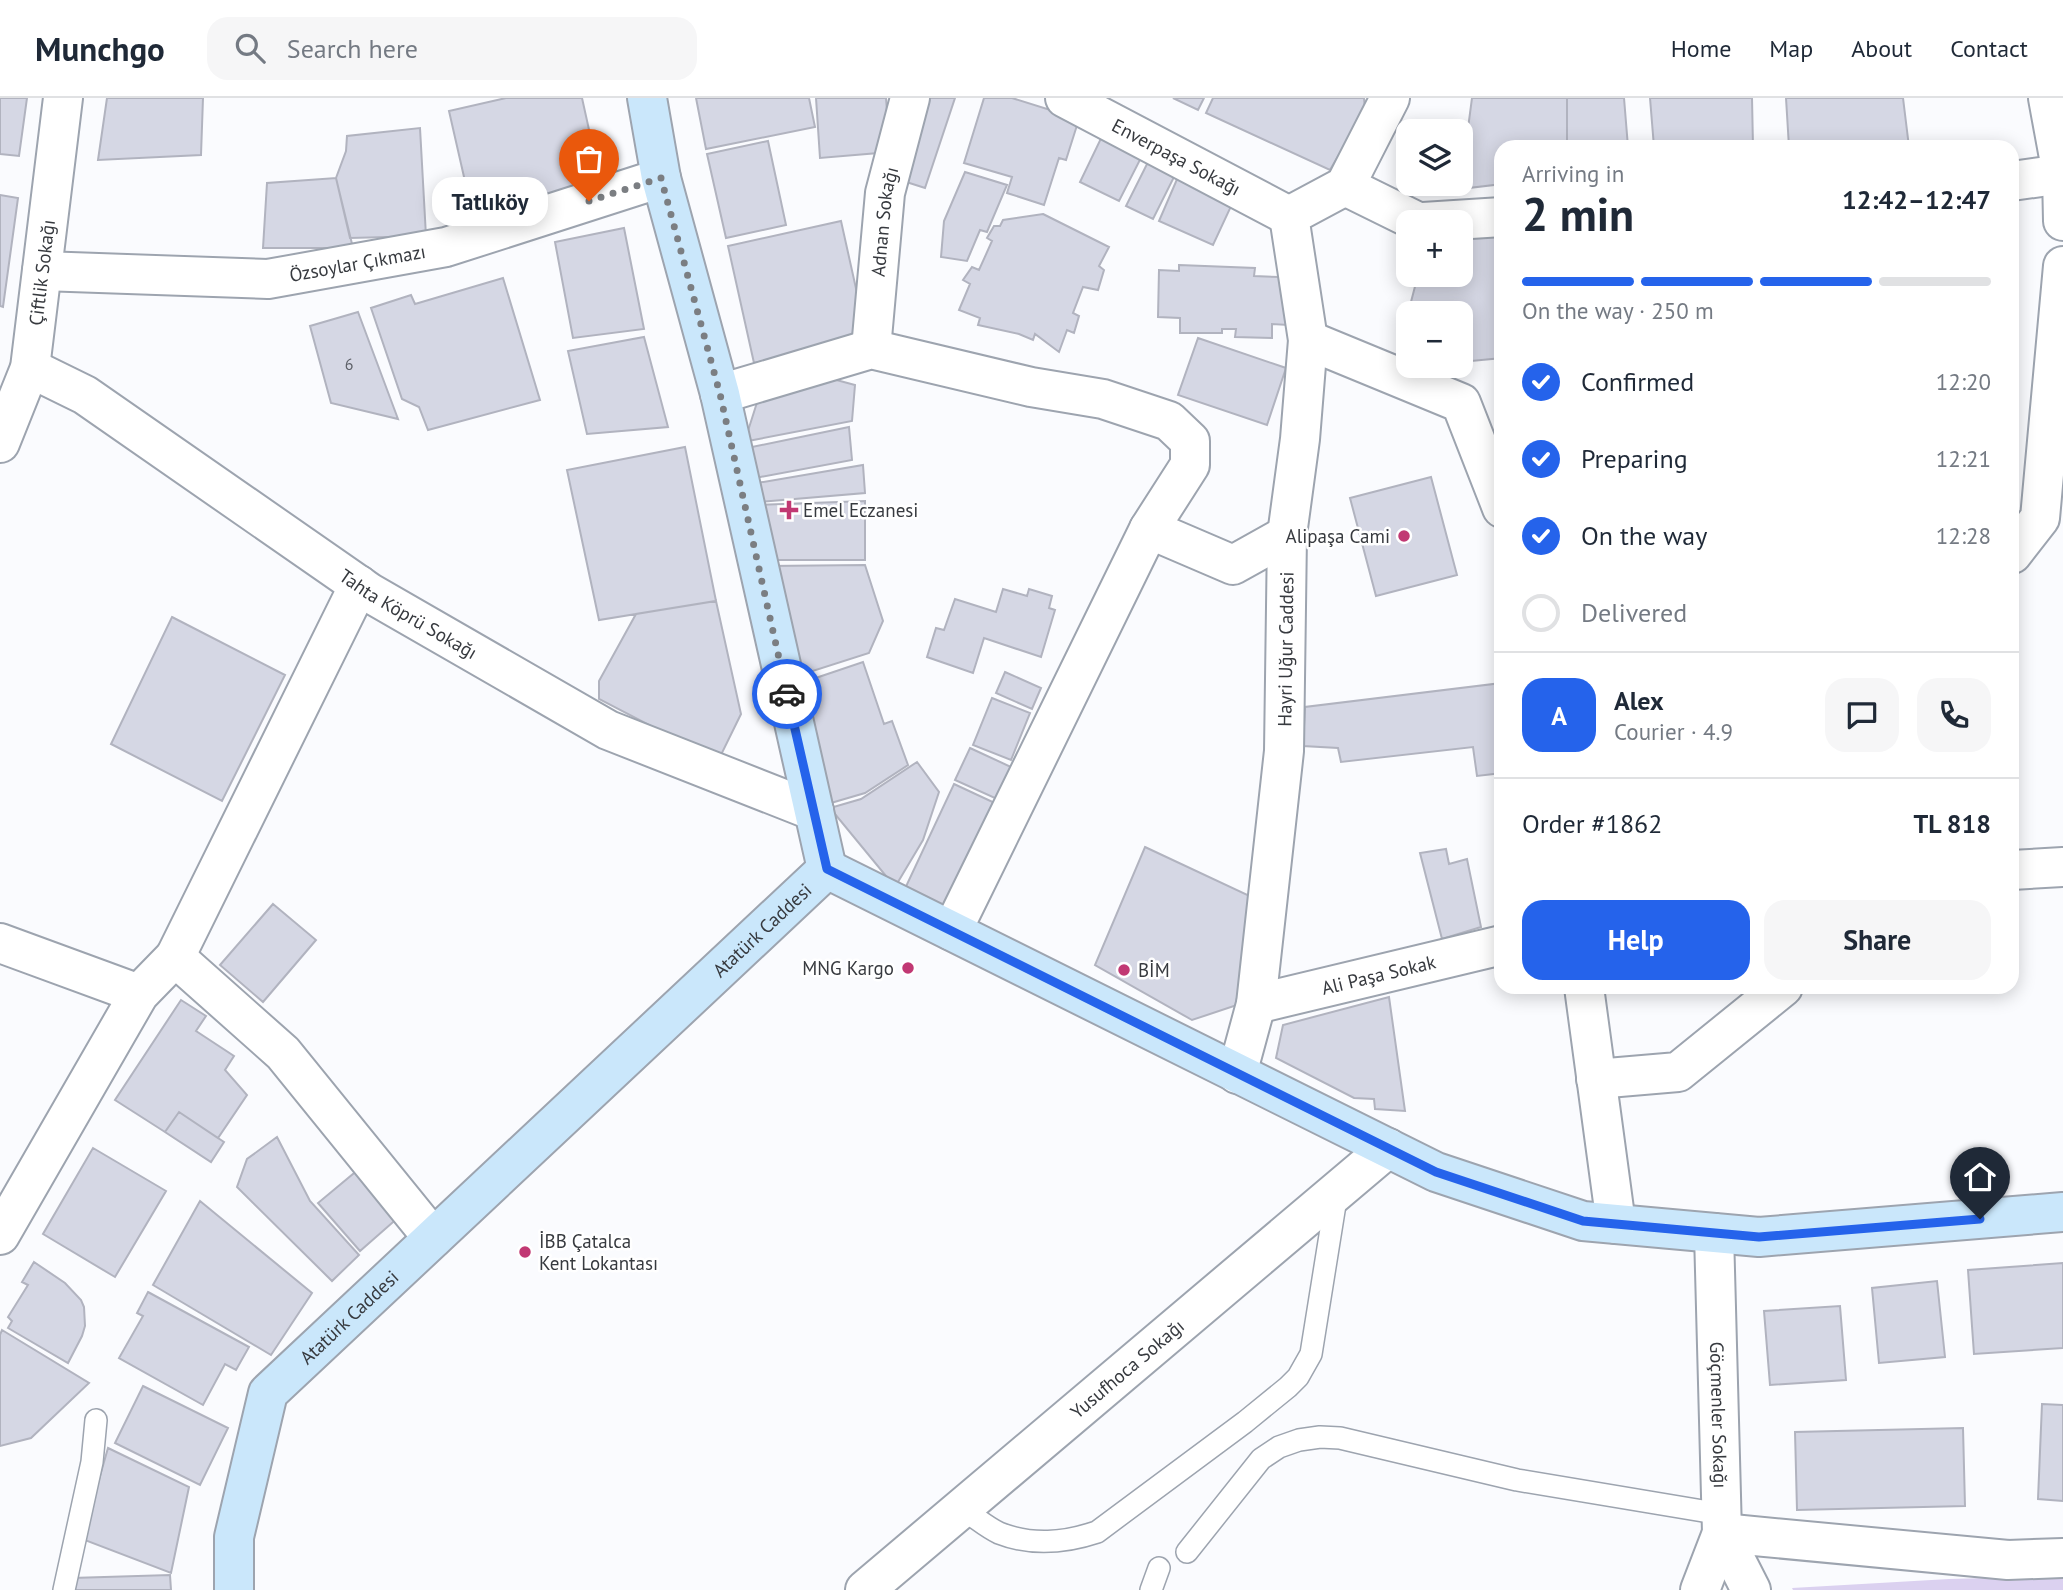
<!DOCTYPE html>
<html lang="en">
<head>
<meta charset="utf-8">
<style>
	body { margin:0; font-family:"PT Sans",sans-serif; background:#f6f6f7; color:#1f2937; height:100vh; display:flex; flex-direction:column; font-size:26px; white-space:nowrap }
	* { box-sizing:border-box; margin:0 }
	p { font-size:23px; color:#747a83 }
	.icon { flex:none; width:38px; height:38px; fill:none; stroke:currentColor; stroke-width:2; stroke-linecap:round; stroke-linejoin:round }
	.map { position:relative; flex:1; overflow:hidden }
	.panel { position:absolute; left:1494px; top:42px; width:525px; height:854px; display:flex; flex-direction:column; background:#fff; border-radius:21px; box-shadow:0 4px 18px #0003 }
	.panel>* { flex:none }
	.fabs { position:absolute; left:1396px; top:21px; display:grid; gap:14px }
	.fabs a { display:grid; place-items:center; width:77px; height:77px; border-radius:14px; background:#fff; box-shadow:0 4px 18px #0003; font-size:35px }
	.pin { position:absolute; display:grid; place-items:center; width:60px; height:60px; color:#fff; margin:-72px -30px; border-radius:50% 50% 50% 0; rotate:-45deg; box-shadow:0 0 7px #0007 }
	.pin .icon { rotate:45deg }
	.courier { position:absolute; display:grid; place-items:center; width:70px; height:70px; margin:-35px; border:5px solid #2563eb; border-radius:50%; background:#fff; color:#222; box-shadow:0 2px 9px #0007 }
	.bubble { position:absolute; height:49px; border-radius:21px; background:#fff; box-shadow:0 4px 18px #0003; font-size:23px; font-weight:800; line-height:49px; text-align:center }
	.summary em { font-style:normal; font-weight:800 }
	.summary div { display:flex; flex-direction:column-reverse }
	.summary { display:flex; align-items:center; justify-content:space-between; height:119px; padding:0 28px }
	h1 { font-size:46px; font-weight:800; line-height:52px }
	.bar { display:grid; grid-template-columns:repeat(4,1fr); gap:10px 7px; align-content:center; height:84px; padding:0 28px }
	.bar i { height:9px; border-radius:5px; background:#e0e1e3 }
	.bar .selected { background:#2563eb }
	.bar p { grid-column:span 4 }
	.line { display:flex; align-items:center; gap:18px; padding:0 28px; border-top:2px solid #e0e1e3 }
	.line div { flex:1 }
	.round { display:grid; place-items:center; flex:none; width:74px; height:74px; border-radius:21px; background:#f6f6f7 }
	ol { padding:0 28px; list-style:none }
	li { display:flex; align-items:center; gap:21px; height:77px }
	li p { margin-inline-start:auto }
	li .icon { padding:7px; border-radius:50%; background:#2563eb; color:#fff; stroke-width:4 }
	li:last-child { color:#747a83 }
	li i { width:38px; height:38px; border:4px solid #e0e1e3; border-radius:50% }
	.cta { display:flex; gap:14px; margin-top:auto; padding:14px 28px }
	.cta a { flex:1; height:80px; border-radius:21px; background:#2563eb; color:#fff; font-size:28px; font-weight:800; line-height:80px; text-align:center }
	.cta a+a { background:#f6f6f7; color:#1f2937 }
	header { display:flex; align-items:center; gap:42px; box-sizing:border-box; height:98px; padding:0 35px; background:#fff; border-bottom:2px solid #e0e1e3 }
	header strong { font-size:33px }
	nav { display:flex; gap:38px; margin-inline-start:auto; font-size:24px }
	.search { width:490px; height:63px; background:#f6f6f7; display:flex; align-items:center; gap:18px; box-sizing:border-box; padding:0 24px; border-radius:21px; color:#747a83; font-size:26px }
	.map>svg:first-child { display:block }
</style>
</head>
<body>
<header>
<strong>Munchgo</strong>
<div class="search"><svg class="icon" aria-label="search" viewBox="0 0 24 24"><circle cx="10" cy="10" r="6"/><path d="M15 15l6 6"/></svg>Search here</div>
<nav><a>Home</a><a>Map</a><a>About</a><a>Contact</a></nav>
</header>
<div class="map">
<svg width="2063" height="1492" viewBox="0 0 2063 1492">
	<rect width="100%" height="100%" fill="#fafbfe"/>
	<!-- green -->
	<path fill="#dbd1f0" d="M2063,1478V1492H1793L1792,1490L1949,1481Z"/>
	<!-- building -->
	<path fill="#d5d7e4" stroke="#b1b3bf" stroke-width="2" d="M0,0H27L19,58L0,56Z
		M107,0H203L201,57L98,62Z
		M506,0H582L601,86L472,114L449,13Z
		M696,0H809L815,29L706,51Z
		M816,0H886L890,54L820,60Z
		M917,0H955L925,90L897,81Z
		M984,0H1012L1079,21L1066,62L1059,60L1044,107L1007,95L1012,79L964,65Z
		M1173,0H1204L1198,12Z
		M1213,0H1364L1365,12L1330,72L1206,15Z
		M1472,0H1567V49H1502V86L1460,91Z
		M1567,0H1624L1628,49H1567Z
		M1650,0H1752L1753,49H1654Z
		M1786,0H1903L1909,49H1789Z
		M420,30L426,138L350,140L336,80L346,53L347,38Z
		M1106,30L1146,50L1119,103L1080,84Z
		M768,43L786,127L726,140L707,56Z
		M1153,54L1180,67L1153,121L1126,108Z
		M1181,72L1233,104L1213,147L1159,123Z
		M965,74L1007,87L987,134L980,132L967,163L941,159L944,123Z
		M336,80L353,150H263L267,85Z
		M0,97L18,100L3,209L0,208Z
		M1043,116L1109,149L1099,168L1104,172L1098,192L1083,189L1073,215L1079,218L1074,235L1067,232L1059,254L1035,236L1033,242L1019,236L978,227L980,220L959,212L970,186L963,182L972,169L979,172L992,143L987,140L994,128H1000L1003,122Z
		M841,123L867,240L754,265L728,148Z
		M624,130L644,231L573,240L555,144Z
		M1502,133V260L1461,264V215H1409V225L1406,223L1418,177H1461V135Z
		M1179,167L1255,170L1254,178L1279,179V175L1288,227L1272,226V240L1235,239L1236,231H1222V235H1180V220L1158,219L1159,172L1179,173Z
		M503,180L540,302L428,332L419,309L402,301L371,210L411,197L415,206Z
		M358,214L398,321L331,305L310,228Z
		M644,239L668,329L587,336L568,253Z
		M1198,240L1286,270L1267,327L1178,297Z
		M829,280L855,287L852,323L748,343L747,336L760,295Z
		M849,329L852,362L755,380L747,350Z
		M685,349L716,503L599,522L567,372Z
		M863,367L865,395L758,404L757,385Z
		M1431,379L1457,477L1376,498L1350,400Z
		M865,403V462H768L757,407Z
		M865,467L883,523L869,555L794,579L768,468Z
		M1003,491L1027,498L1029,491L1052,498L1049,510L1055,512L1041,559L984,540L973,575L927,559L936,530L944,532L955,501L996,514Z
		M716,503L741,616L718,663L599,601V583L636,516Z
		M172,519L285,577L222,703L111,646Z
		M863,564L884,626L892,623L908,667L865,695L831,705L798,586Z
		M1005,574L1041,590L1032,611L996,595Z
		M1502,585V675L1477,678L1473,649L1341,664L1338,650L1303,648L1305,609Z
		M992,600L1030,615L1011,662L973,647Z
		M970,650L1011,669L997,701L955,682Z
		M917,664L939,694L923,742L895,789L830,710L861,701Z
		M954,686L997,706L945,817L902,797Z
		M1145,749L1254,800L1237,907L1192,922L1095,867Z
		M1446,751L1449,766L1467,761L1481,829L1442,841L1420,755Z
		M273,806L316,842L263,904L220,867Z
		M1389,899L1405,1013L1375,1011L1374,1001L1354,1000L1276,960L1283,927Z
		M181,902L206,918L196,933L234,958L225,972L247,997L218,1040L179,1014L165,1034L115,1002Z
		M179,1014L224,1044L211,1064L165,1034Z
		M277,1039L310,1103L359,1157L332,1183L237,1089L247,1061Z
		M93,1050L166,1093L115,1179L43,1136Z
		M359,1071L400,1118L360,1153L318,1105Z
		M200,1103L312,1195L271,1257L153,1187Z
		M34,1164L65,1185L81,1202L84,1209L85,1228L82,1238L68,1265L8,1230L12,1223L8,1219L28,1187L22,1184Z
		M2063,1165V1250L1974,1256L1968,1172Z
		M1937,1183L1945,1259L1879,1265L1872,1190Z
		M148,1194L249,1249L236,1272L225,1266L203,1307L119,1260L143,1218L137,1215Z
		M1840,1208L1846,1282L1770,1287L1764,1213Z
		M2,1232L89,1285L31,1340L0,1348V1237Z
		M143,1288L228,1330L200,1387L115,1345Z
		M2042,1306L2063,1307V1403L2038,1401Z
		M1963,1330L1965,1408L1797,1412L1795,1334Z
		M108,1350L189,1389L171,1475L82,1441Z
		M170,1477L171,1492H72V1480Z"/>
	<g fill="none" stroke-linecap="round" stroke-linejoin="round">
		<!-- lane casing -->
		<g stroke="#9da4af" stroke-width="24">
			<path id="lane" d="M962,1411C974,1418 986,1429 999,1435C1032,1448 1064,1445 1097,1434L1245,1324L1288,1289L1298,1279L1311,1256L1337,1094
				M1187,1454L1261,1361L1279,1349L1299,1342L1320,1339L1340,1340L1517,1382L1721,1416
				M64,1492L92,1364L96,1322
				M1151,1492L1159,1470"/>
		</g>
		<!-- street casing -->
		<g stroke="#9da4af" stroke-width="42">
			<g id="street">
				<path id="s1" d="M1065,0L1289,118"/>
				<path d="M2048,0L2062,76L2063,123"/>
				<path d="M2012,83L2062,76"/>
				<path d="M1345,88L1418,124"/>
				<path d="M1423,124L1502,119"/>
				<path id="s2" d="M42,173L268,181L446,149L661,80"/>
				<path d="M1308,242L1461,305L1502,410"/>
				<path id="s3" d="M871,251L885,95L910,0"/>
				<path id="s4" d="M30,270L85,297L370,495L608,632L814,713"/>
				<path d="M720,296L871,251L1031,289L1103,301L1169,323L1190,343V367L1149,431"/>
				<path id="s5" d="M0,345L30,270L63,0"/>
				<path d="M2012,456L2040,420L2063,168"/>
				<path d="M2012,772L2063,769"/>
				<path d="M952,833L1149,431L1233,467L1287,437"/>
				<path d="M0,845L139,896"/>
				<path d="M175,859L359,487"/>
				<path d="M1584,889L1616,1126"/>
				<path id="s6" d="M1256,906L1502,847"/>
				<path id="s7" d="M1237,976L1256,906L1284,653L1287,437L1300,341L1308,242L1289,118L1345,88L1390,0"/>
				<path d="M1596,981L1678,974L1783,889"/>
				<path id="s8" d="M1714,1135L1722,1435L1751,1492"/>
				<path d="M0,1137L139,896L175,859L283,955L433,1140"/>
				<path d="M1722,1435L2008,1462L2063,1460"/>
				<path id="s9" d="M865,1492L1388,1050"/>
				<path d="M1700,1492L1722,1435"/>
			</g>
		</g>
		<!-- secondary casing -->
		<g stroke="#9da4af" stroke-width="42">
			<g id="secondary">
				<path d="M827,771L1436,1074L1583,1123L1759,1139L2063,1114"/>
				<path id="s10" d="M234,1492V1439L268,1295L827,771L720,296L661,80L647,0"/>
			</g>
		</g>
		<!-- lane -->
		<use href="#lane" stroke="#fff" stroke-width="21"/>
		<!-- street -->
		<use href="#street" stroke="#fff" stroke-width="38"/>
		<!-- secondary -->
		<use href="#secondary" stroke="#cae7fb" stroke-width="38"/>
	</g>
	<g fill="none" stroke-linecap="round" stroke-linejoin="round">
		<!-- done -->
		<path stroke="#7b7e82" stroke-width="7" stroke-dasharray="0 12.6" d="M589,103L661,80L720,296L787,596"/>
		<!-- route -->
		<path stroke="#2563eb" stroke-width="9" d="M787,596L827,771L1436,1074L1583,1123L1759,1139L1980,1121"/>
	</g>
	<!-- markers -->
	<g fill="#c13873" stroke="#fff" stroke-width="2.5">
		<path d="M785.5 401.5h7v7h7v7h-7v7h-7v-7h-7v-7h7z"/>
		<circle cx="1404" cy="438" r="7"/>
		<circle cx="908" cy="870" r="7"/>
		<circle cx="1124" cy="872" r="7"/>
		<circle cx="525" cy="1154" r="7"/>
	</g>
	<g text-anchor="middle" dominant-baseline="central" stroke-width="5" stroke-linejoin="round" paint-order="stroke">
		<!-- number labels -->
		<g font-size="16" fill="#5e6168">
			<text x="349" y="266">6</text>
		</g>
		<!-- street labels -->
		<g font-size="19" fill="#373a3f" stroke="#fff">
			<text stroke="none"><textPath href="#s1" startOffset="126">Enverpaşa Sokağı</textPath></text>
			<text stroke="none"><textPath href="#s3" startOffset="128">Adnan Sokağı</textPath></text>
			<text stroke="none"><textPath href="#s2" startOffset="317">Özsoylar Çıkmazı</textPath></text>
			<text stroke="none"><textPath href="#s5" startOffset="177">Çiftlik Sokağı</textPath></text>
			<text stroke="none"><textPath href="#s4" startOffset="452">Tahta Köprü Sokağı</textPath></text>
			<text stroke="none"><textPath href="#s7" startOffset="429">Hayri Uğur Caddesi</textPath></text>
			<text stroke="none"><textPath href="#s10" startOffset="878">Atatürk Caddesi</textPath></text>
			<text stroke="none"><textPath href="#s6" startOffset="126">Ali Paşa Sokak</textPath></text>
			<text stroke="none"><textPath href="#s10" startOffset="312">Atatürk Caddesi</textPath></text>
			<text stroke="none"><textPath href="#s9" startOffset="343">Yusufhoca Sokağı</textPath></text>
			<text stroke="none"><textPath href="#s8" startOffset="182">Göçmenler Sokağı</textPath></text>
		</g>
		<!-- poi labels -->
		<g font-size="19" fill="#373a3f" stroke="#fff" text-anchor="start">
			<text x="803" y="412">Emel Eczanesi</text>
			<text x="1390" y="438" text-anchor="end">Alipaşa Cami</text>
			<text x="894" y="870" text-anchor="end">MNG Kargo</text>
			<text x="1138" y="872">BİM</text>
			<text x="539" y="1143">İBB Çatalca<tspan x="539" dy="22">Kent Lokantası</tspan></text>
		</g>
	</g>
</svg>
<div class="fabs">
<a><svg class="icon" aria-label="layers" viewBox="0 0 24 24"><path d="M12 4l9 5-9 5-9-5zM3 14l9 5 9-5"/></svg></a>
<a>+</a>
<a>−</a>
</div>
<div class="pin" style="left:589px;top:103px;background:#ea580c"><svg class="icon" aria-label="bag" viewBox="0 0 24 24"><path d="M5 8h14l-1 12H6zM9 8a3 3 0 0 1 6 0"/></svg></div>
<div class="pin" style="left:1980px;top:1121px;background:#1f2937"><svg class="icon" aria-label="home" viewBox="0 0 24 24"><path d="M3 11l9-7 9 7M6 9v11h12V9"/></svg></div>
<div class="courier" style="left:787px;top:596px"><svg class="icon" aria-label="car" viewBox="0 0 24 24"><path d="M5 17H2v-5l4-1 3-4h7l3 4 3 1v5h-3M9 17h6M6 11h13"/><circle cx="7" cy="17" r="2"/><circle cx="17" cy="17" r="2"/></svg></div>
<div class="bubble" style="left:432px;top:79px;width:116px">Tatlıköy</div>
<section class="panel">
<div class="summary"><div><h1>2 min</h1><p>Arriving in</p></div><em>12:42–12:47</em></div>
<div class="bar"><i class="selected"></i><i class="selected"></i><i class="selected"></i><i></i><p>On the way · 250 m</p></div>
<ol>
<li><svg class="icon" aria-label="check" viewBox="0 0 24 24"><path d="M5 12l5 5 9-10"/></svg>Confirmed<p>12:20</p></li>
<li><svg class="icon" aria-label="check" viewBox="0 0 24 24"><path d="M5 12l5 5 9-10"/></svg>Preparing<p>12:21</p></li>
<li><svg class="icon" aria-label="check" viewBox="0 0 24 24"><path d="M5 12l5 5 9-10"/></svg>On the way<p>12:28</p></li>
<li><i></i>Delivered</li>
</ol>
<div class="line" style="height:126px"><b class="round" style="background:#2563eb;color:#fff">A</b><div><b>Alex</b><p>Courier · 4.9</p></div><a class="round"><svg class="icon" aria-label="chat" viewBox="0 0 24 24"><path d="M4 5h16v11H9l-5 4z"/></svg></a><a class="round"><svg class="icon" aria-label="phone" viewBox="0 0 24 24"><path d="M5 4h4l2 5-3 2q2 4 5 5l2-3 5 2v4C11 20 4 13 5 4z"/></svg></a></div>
<div class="line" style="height:91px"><div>Order #1862</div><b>TL 818</b></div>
<div class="cta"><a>Help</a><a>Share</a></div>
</section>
</div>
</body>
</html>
